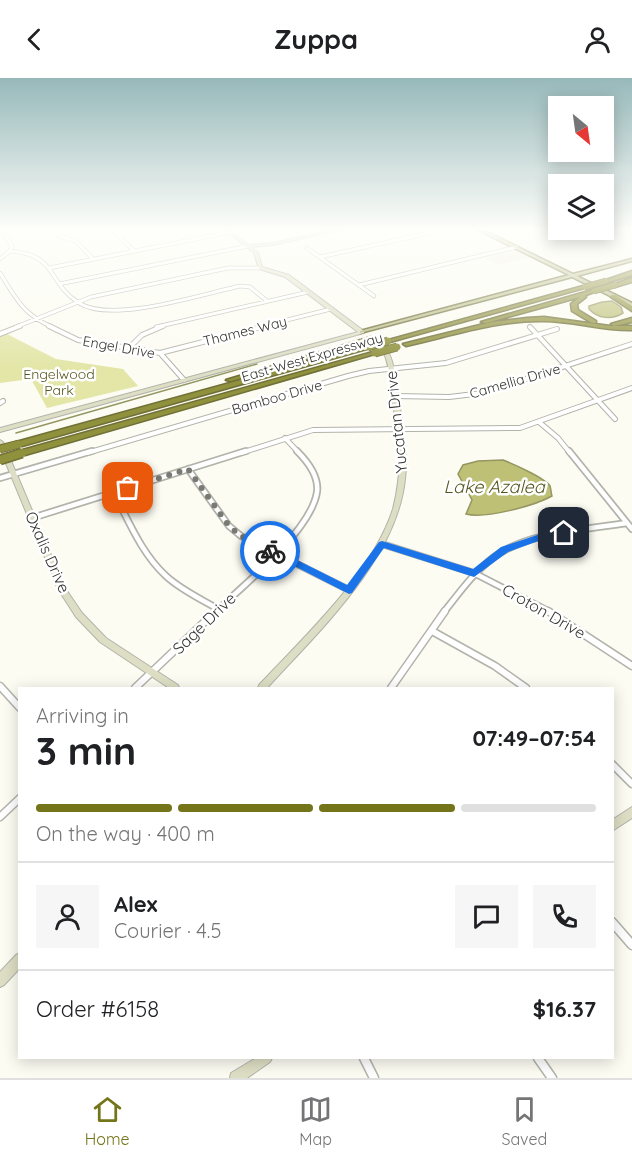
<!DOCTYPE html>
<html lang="en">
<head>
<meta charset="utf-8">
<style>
	body { margin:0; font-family:Quicksand,sans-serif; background:#f6f6f6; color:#202124; height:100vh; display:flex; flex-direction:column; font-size:22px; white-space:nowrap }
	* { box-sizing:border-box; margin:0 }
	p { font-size:20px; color:#757577 }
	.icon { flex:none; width:33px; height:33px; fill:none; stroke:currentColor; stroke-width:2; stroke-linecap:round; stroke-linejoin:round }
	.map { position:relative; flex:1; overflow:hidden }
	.side { position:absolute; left:18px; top:609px; width:596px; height:372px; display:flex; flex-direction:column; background:#fff; border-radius:0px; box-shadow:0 3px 15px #0003 }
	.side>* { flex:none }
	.needle { width:39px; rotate:151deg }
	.tools { position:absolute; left:548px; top:18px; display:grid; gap:12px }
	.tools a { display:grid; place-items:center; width:66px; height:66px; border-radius:0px; background:#fff; box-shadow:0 3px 15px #0003; font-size:30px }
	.pin { position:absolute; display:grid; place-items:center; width:51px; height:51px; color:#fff; margin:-26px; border-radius:12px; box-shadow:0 3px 9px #0006 }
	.courier { position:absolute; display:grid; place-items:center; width:60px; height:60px; margin:-30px; border:4px solid #1a73e8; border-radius:50%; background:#fff; color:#222; box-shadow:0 2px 8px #0007 }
	.head em { font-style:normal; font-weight:800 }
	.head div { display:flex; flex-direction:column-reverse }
	.head { display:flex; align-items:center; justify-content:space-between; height:102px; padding:0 18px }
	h1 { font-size:39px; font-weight:800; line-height:45px }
	.bar { display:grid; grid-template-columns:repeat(4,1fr); gap:9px 6px; align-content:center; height:72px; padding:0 18px }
	.bar i { height:8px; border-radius:4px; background:#e0e0e0 }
	.bar .selected { background:#747419 }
	.bar p { grid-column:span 4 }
	.line { display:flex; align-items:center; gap:15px; padding:0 18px; border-top:2px solid #e0e0e0 }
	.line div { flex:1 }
	.round { display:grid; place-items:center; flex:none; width:63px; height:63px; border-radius:0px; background:#f6f6f6 }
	header { display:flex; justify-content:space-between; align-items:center; height:78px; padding:0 18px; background:#fff; font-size:27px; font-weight:800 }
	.dock { display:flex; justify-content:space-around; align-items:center; height:84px; border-top:2px solid #e0e0e0; background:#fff; font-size:16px; color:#757577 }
	.dock a { display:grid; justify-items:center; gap:3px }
	.dock .selected { color:#747419 }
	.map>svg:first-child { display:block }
</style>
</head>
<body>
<header><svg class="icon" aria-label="back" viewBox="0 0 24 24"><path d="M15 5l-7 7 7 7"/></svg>Zuppa<svg class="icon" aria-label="person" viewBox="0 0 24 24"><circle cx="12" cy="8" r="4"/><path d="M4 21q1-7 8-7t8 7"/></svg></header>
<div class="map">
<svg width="632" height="1000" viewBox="0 0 632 1000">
	<rect width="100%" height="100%" fill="#fcfcf3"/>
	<!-- built -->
	<path fill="#f0f1e1" d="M515,172L530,179L499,187L484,179Z"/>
	<!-- green -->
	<path fill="#e3e6a7" d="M5,255L56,281L123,291L138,308L47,330L31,301L0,305V257Z"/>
	<!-- water -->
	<path fill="#bec075" stroke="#959661" stroke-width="1.5" d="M612,223L621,229L623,235C612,242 598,241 589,231V228L602,224Z
		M503,382C513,386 545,400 550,408C551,411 551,415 552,418C534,428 485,441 466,436L472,422L458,396L463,387L478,383Z"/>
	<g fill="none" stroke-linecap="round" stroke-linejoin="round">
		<!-- stream -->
		<path stroke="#959661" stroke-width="1.5" d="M16,355L257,286"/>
		<!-- street-far4 casing -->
		<g stroke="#b2b3ab" stroke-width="4.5">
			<path id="street-far4" d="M1,151L12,168L10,173
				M53,151L59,158L76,163L93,181
				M112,151L134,173
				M629,151L632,152
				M307,170L374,218
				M10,173C59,177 46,204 79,225C112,246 202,216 240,208L250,209L267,223
				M320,179L447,151
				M0,181L10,173
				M49,190L231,154
				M0,195C16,221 23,236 52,249
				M59,206L248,168
				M359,207L516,169
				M16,249L91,219L228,190H260
				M156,249L308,214
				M259,249L331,231"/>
		</g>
		<!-- street-far3 casing -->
		<g stroke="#b2b3ab" stroke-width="6">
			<path id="street-far3" d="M49,248L78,262L160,275L184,302
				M530,249L615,341
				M0,256L20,248
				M129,270L142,257L163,248
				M160,275L265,248
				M395,318L449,319L483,315L632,266
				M0,325L3,323
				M539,344L558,360L570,375
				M285,360L299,375
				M87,375L348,298L369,293L446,285L557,251
				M241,375L313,352L520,350L632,310"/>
		</g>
		<!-- street-far2 casing -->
		<g stroke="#b2b3ab" stroke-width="8">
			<path id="street-far2" d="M569,373L632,451
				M188,391L229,448L241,458L349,512
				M0,400L92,373
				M114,415C129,444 142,476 166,498C181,512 201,521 218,531
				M32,440L246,373
				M382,466L474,495L550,534
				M215,534C243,508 311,453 317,414C319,399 307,383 297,373
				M444,534C459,515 474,494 494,479C530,453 584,452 627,445"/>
		</g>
		<!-- street-far1 casing -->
		<g stroke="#b2b3ab" stroke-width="9">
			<path id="street-far1" d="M548,533L632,588
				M432,553L495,588L526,610
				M0,608L20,630
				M135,610L216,533
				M391,610L445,533
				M612,686L632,706
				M0,739L20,720"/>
		</g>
		<!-- street casing -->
		<g stroke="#b2b3ab" stroke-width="11">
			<path id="street" d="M612,844L632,867
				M364,980L374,1000
				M538,980L552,1000"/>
		</g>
		<!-- secondary casing -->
		<g stroke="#b2b3ab" stroke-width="2">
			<path id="secondary" d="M224,151H228L248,167L273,165L339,151H346L273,167L251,169L258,175L262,189L289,197L364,253V255L0,354V350L358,254L285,199L259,191L254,175Z
				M369,260H373C377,264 383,267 387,272C395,282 397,315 400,329C403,353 408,377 405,401C397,481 318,554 267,610H258L259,607C305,558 372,496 393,431C395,423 397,413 398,404C402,381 398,355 394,332C392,318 390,284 383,274C380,270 373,266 369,262Z
				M0,362L3,364L65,510L82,535L106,560L178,607L179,610H169L100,564L76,539L58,511L0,371Z
				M632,729V740L612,753V742Z
				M20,875V890L4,907L0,909V894L16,877Z
				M256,980H272L270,984L247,1000H230L231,995Z"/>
		</g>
		<!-- primary casing -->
		<g stroke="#707038" stroke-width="3">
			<path id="primary" d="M476,151H481L573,196L632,181V183L577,198L632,225V229L572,199L360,255V253L569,197Z"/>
		</g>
		<!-- highway casing -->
		<g stroke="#707038" stroke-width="3">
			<path id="highway" d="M632,193V197L606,205L603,203Z
				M632,200V204L615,209L612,207Z
				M583,208L588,209L390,264L385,263Z
				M592,212L597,213L586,217V219L577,226L578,232L596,243V245H592L572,233L571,226L580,219L486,245L481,244Z
				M611,217H615L632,228V233L611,219Z
				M544,239L610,248H632V252C602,253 574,243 544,243C497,242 451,258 406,268L403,266L492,244L527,240Z
				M632,240V244L614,248L611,246Z
				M371,259L373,260V262L231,303L226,302Z
				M368,267L371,269L370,270L22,368H19L15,366L16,364Z
				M373,274L378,275L25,377H19L18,375L19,373Z"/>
		</g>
		<!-- street-far4 -->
		<use href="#street-far4" stroke="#fff" stroke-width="3"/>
		<!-- street-far3 -->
		<use href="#street-far3" stroke="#fff" stroke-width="4"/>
		<!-- street-far2 -->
		<use href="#street-far2" stroke="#fff" stroke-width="4.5"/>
		<!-- street-far1 -->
		<use href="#street-far1" stroke="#fff" stroke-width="6"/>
		<!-- street -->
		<use href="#street" stroke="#fff" stroke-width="8"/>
		<!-- secondary -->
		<use href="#secondary" fill="#dedec4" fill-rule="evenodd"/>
		<!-- primary -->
		<use href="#primary" fill="#bcbd8a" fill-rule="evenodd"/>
		<!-- highway -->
		<use href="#highway" fill="#90913c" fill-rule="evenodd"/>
		<!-- highway-bridge-far2 casing -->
		<g stroke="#707038" stroke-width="7" stroke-linecap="butt">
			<path id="highway-bridge-far2" d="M585,209L606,203
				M594,213L615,207"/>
		</g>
		<!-- highway-bridge-far1 casing -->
		<g stroke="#707038" stroke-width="9" stroke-linecap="butt">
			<path id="highway-bridge-far1" d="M368,269L388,263
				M375,275L397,269
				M0,371L19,366"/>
		</g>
		<!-- highway-bridge casing -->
		<g stroke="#707038" stroke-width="11" stroke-linecap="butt">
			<path id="highway-bridge" d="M0,382L22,375"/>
		</g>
		<!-- highway-bridge-far2 -->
		<use href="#highway-bridge-far2" stroke="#90913c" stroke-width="5"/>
		<!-- highway-bridge-far1 -->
		<use href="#highway-bridge-far1" stroke="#90913c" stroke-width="7"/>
		<!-- highway-bridge -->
		<use href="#highway-bridge" stroke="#90913c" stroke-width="8"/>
	</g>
	<!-- sky -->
	<linearGradient id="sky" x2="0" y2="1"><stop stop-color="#97b9ba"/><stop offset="0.52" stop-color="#fefefa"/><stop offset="1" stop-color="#fefefa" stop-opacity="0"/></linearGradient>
	<rect width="632" height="291" fill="url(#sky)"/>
	<!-- route -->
	<path fill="#1a73e8" d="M564,452L569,455L567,457L544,461L508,474L474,499L384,470L352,515L349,516L265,473L270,469L273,470L347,507L379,464L382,463L473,491L501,469L543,455Z"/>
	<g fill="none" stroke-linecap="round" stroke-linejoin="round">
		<!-- done -->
		<path stroke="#7a7a75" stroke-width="6" stroke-dasharray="0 10.8" d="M128,410L188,391L229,448L241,458L270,473"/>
	</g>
	<g text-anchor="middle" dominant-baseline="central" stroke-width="5" stroke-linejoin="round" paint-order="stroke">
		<!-- far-street labels -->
		<g font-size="14" fill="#343431" stroke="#fff">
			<text transform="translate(245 253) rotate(-14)">Thames Way</text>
			<text transform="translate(119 269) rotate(10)">Engel Drive</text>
			<text transform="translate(312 279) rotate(-16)">East-West Expressway</text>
			<text transform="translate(515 303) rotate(-16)">Camellia Drive</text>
			<text transform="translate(277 319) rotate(-16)">Bamboo Drive</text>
		</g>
		<!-- far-park labels -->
		<g font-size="14" fill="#56571f" stroke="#fff">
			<text x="59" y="296">Engelwood<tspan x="59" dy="16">Park</tspan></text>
		</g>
		<!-- street labels -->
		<g font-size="16" fill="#343431" stroke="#fff">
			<text transform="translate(396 344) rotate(-96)">Yucatan Drive</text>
			<text transform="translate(48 474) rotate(66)">Oxalis Drive</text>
			<text transform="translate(544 533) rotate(30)">Croton Drive</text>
			<text transform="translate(204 545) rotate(-44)">Sage Drive</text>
		</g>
		<!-- water labels -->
		<g font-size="18" font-style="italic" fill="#575820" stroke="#fff">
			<text x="494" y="408">Lake Azalea</text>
		</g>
	</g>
</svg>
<div class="tools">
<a><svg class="needle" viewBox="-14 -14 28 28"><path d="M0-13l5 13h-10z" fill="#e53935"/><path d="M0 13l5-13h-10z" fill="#757577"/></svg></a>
<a><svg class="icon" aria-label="layers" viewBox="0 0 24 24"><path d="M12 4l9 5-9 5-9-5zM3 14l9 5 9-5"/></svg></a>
</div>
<div class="pin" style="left:128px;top:410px;background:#ea580c"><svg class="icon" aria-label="bag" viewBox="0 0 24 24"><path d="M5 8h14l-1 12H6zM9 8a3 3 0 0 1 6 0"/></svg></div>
<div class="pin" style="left:564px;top:455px;background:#1f2937"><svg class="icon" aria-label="home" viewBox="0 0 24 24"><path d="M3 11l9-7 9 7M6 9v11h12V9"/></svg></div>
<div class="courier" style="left:270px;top:473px"><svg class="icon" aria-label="bike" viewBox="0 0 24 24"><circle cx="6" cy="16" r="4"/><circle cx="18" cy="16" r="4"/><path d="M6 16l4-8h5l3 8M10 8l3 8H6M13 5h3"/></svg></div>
<section class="side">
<div class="head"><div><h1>3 min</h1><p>Arriving in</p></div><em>07:49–07:54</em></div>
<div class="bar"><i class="selected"></i><i class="selected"></i><i class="selected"></i><i></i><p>On the way · 400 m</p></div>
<div class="line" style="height:108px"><a class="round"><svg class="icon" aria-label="person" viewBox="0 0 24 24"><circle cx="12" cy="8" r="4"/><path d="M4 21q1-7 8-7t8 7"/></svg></a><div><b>Alex</b><p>Courier · 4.5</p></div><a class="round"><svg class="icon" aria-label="chat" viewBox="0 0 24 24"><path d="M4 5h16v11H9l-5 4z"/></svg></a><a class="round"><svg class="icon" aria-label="phone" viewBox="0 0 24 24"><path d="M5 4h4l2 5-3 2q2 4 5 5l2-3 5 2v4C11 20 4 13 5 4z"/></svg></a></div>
<div class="line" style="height:78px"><div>Order #6158</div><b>$16.37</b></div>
</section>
</div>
<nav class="dock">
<a class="selected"><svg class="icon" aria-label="home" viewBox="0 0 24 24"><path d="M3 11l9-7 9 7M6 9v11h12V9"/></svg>Home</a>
<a><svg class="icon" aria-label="map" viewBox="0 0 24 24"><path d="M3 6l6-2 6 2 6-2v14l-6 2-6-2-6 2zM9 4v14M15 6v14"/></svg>Map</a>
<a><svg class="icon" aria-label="saved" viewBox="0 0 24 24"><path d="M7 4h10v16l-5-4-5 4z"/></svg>Saved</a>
</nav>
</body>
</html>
